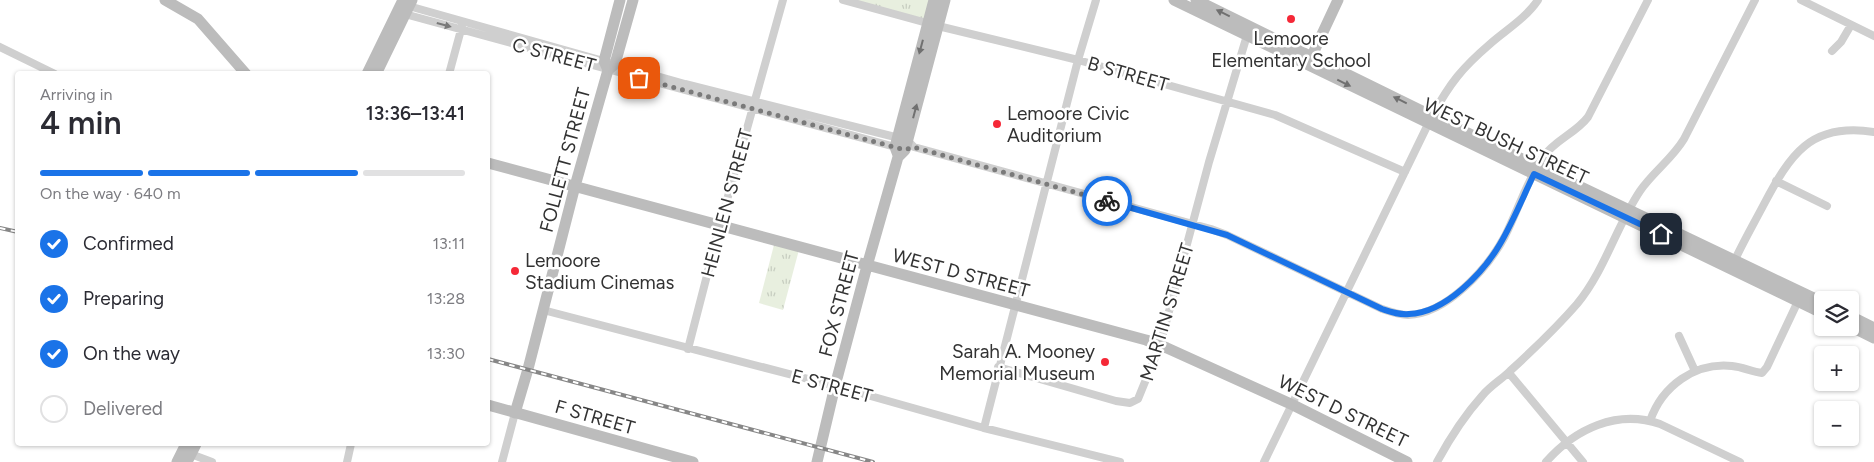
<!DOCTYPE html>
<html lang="en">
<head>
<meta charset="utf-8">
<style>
	body { margin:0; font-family:Figtree,sans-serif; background:#f2f2f3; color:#2b2b33; height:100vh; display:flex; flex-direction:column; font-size:19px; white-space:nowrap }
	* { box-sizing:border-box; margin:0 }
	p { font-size:16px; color:#7c7c81 }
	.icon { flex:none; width:28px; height:28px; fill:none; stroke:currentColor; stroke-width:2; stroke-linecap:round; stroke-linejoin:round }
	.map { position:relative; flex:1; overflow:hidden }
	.drawer { position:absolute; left:15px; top:71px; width:475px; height:375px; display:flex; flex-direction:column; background:#fff; border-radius:5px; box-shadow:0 1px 4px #0004 }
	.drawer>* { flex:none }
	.tools { position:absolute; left:1814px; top:291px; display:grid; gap:10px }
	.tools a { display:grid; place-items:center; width:45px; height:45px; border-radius:5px; background:#fff; box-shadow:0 1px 4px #0004; font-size:25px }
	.pin { position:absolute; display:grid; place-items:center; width:42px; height:42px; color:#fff; margin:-21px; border-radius:10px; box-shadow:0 2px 8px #0006 }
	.courier { position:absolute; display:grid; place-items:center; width:50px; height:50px; margin:-25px; border:4px solid #1a73e8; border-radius:50%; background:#fff; color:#222; box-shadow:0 1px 6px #0007 }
	.headline em { font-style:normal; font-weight:600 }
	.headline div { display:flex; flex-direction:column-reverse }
	.headline { display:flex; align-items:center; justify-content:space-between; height:85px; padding:0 25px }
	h1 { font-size:32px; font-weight:600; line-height:38px }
	.bar { display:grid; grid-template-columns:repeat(4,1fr); gap:8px 5px; align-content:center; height:60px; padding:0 25px }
	.bar i { height:6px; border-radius:4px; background:#e1e1e2 }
	.bar .selected { background:#1a73e8 }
	.bar p { grid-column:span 4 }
	ol { padding:0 25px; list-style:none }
	li { display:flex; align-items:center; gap:15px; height:55px }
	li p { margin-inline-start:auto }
	li .icon { padding:5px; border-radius:50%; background:#1a73e8; color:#fff; stroke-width:4 }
	li:last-child { color:#7c7c81 }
	li i { width:28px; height:28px; border:2px solid #e1e1e2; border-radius:50% }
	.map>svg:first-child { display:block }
</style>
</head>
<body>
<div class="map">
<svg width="1874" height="462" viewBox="0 0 1874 462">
	<defs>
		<pattern id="grass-tufts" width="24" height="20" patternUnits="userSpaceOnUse" patternTransform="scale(1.25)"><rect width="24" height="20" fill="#e8efdf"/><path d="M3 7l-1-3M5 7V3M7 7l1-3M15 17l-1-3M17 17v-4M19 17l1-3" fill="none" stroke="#c7cdc0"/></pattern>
	</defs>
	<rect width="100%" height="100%" fill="#fff"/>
	<!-- grass -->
	<path fill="url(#grass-tufts)" d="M843,0H934L927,23Z
		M775,241L800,246L783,310L759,303Z"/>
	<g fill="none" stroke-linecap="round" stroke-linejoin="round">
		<!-- street -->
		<path stroke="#cfcfcf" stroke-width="8" d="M843,0L938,26L1078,60L1275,115L1405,172
			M1801,0L1874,36
			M405,5L685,84L907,140L914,147L1211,229L1227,235L1382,309C1391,312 1399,315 1408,315C1447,314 1488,268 1505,236C1518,210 1527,181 1543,157C1555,140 1576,133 1588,117L1648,0
			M401,13L899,148
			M0,47L55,74
			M1832,51L1841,42L1851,25
			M449,74L462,26
			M1776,181L1827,206
			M1733,264C1742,244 1753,225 1763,206C1790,155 1810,122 1874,132
			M543,310L835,386L984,428L1120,462
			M1679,336L1695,371
			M688,349L720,225L783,0
			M998,367L1116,401L1130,403L1138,399L1160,345L1209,162L1248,32
			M1509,373L1583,462
			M1650,421C1662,386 1695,362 1732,366C1743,367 1752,372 1762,373L1767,367L1800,297
			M984,428L1078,60L1096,0
			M188,453L212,462
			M347,462L351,444
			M502,462L515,413
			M1264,462L1432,116C1450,83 1462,68 1490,44C1506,30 1526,18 1538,0
			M1437,462C1450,438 1464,416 1482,396C1490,386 1501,380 1510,371C1533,350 1557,327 1577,304C1605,270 1616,227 1640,191C1653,172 1672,159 1684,139L1755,0
			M1546,462C1575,429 1617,409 1660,424L1740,462"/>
		<!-- secondary -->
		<path stroke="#bcbcbc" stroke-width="11" d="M165,0L198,19L246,74
			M1174,0L1822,313
			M1196,0L1432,116L1822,302
			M1309,62L1338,0
			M608,70L615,64L633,0
			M367,74L403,0
			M376,74L412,0
			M898,155L895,147L934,0
			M488,163L1146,340L1167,348L1293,405L1407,462
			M1850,316L1874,328
			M1850,326L1874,338
			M488,405L693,462
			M515,413L528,369L575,186L608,70L604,61L620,0
			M177,462L186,444
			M187,462L196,444
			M817,462L835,386L867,266L898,157L905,150L945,0"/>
		<!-- rail casing -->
		<g stroke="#878787" stroke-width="4">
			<path id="rail" d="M0,228L18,232
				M488,359L873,462"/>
		</g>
		<!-- rail -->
		<use href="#rail" stroke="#fff" stroke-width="2" stroke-dasharray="5.5" stroke-linecap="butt"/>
	</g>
	<!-- one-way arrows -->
	<defs><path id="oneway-solid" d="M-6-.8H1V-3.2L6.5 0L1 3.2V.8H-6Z" transform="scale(1.25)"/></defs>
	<g fill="#707070">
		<use href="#oneway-solid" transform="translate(1223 13) rotate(-154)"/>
		<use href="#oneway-solid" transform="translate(921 47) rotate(105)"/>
		<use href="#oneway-solid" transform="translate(1344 83) rotate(26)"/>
		<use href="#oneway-solid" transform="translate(1400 100) rotate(-154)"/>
		<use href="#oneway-solid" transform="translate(915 111) rotate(-75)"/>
	</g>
	<use fill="#797979" href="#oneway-solid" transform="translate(444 25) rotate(15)"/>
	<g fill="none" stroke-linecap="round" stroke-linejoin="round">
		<!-- done -->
		<path stroke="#7a7a7a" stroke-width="5" stroke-dasharray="0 9" d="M639,78L905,150L913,147L1107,201"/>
		<!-- route -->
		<path stroke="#1a73e8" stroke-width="6" d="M1107,201L1227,235L1382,309C1391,312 1399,315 1409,314C1445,313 1483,273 1500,244C1513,222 1523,197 1534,174L1661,234"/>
	</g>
	<!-- markers -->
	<g fill="#f52837" stroke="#fff" stroke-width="2">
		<circle cx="1291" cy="19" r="5"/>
		<circle cx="997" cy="124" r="5"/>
		<circle cx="515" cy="271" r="5"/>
		<circle cx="1105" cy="362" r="5"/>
	</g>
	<g text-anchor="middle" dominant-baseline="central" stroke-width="5" stroke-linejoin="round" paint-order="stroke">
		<!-- poi labels -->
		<g font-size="19" fill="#323232" stroke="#fff" text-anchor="start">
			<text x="1291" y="38" text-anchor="middle">Lemoore<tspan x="1291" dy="22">Elementary School</tspan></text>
			<text x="1007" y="113">Lemoore Civic<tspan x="1007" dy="22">Auditorium</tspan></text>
			<text x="525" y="260">Lemoore<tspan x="525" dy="22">Stadium Cinemas</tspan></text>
			<text x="1095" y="351" text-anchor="end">Sarah A. Mooney<tspan x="1095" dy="22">Memorial Museum</tspan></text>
		</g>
		<!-- street labels -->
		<g font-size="19" fill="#323232" stroke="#fff">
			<text transform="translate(554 55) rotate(15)">C STREET</text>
			<text transform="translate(1128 74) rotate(16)">B STREET</text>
			<text transform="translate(1506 141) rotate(25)">WEST BUSH STREET</text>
			<text transform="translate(565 160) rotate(-75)">FOLLETT STREET</text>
			<text transform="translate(727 203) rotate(-75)">HEINLEN STREET</text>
			<text transform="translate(961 273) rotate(15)">WEST D STREET</text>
			<text transform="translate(839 304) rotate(-75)">FOX STREET</text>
			<text transform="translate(1167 312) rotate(-73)">MARTIN STREET</text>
			<text transform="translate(832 386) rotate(15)">E STREET</text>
			<text transform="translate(1343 411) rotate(26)">WEST D STREET</text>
			<text transform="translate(595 417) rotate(16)">F STREET</text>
		</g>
	</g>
</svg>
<div class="tools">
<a><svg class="icon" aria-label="layers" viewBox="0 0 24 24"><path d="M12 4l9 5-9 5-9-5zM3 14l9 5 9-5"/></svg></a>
<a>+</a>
<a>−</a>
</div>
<div class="pin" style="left:639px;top:78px;background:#ea580c"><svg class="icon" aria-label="bag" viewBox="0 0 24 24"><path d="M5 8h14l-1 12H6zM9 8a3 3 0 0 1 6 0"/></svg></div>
<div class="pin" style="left:1661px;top:234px;background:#1f2937"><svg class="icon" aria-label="home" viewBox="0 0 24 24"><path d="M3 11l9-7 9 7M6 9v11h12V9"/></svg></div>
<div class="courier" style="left:1107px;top:201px"><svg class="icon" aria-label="bike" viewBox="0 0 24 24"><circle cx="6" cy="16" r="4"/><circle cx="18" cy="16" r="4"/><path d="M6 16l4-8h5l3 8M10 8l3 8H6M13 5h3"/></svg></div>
<section class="drawer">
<div class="headline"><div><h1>4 min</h1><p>Arriving in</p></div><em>13:36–13:41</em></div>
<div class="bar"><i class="selected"></i><i class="selected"></i><i class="selected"></i><i></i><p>On the way · 640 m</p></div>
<ol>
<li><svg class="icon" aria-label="check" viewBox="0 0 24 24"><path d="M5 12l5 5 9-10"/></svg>Confirmed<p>13:11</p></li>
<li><svg class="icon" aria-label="check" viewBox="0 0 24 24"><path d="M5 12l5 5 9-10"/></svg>Preparing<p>13:28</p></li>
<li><svg class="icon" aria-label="check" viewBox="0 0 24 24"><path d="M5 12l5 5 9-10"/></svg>On the way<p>13:30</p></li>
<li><i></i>Delivered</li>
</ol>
</section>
</div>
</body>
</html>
